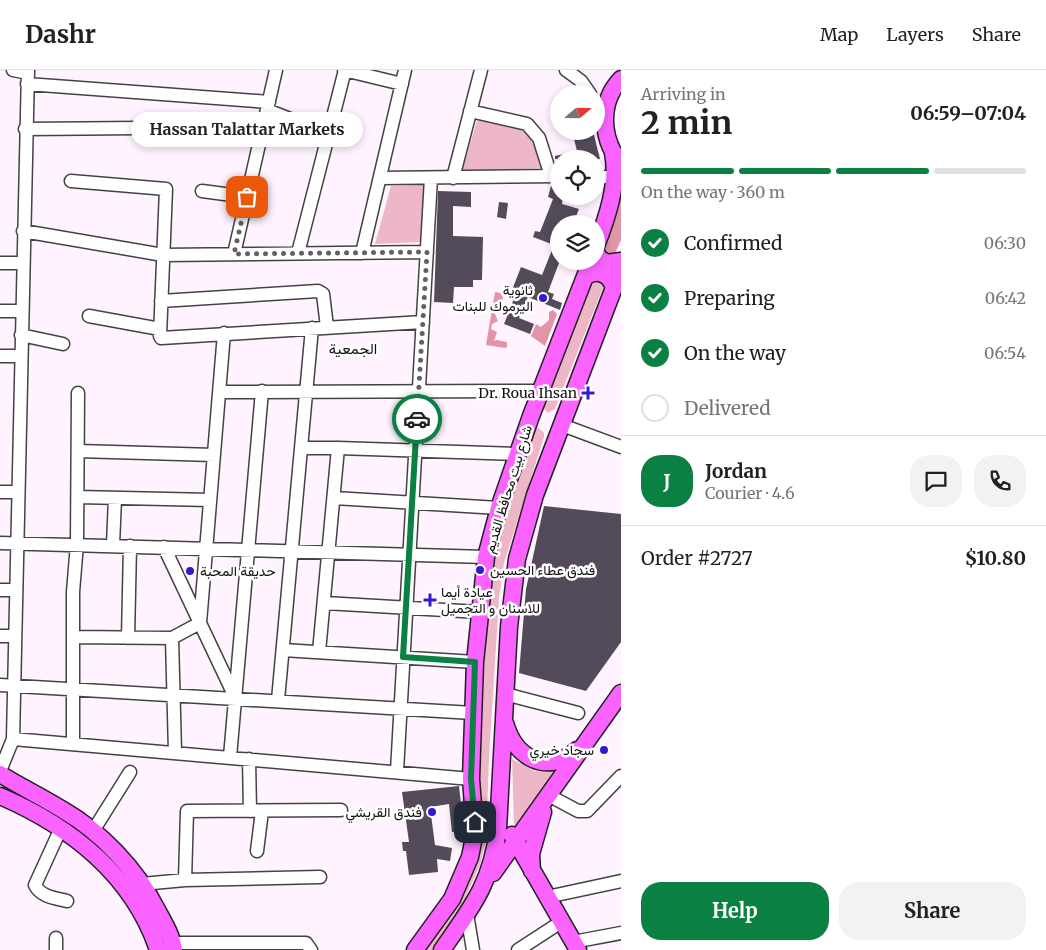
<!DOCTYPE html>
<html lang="en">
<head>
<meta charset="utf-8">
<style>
	body { margin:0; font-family:Merriweather,Vazirmatn,serif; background:#f2f2f2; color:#202124; height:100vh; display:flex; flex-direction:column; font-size:19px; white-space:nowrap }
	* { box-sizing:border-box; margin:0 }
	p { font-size:16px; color:#757577 }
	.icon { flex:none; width:28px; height:28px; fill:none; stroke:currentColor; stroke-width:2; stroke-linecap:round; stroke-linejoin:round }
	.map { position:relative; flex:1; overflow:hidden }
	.details { display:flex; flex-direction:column; background:#fff; width:425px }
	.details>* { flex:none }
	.needle { width:32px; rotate:70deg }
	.fabs { position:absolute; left:550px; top:15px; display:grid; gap:10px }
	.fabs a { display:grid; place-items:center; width:55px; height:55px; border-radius:50%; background:#fff; box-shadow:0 2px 8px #0003; font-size:25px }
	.pin { position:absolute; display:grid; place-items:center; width:42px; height:42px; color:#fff; margin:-21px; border-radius:10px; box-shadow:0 2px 8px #0006 }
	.courier { position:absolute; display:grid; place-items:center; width:50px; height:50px; margin:-25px; border:4px solid #0b8043; border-radius:50%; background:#fff; color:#222; box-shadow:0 1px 6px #0007 }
	.bubble { position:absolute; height:35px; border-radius:18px; background:#fff; box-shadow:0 2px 8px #0003; font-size:16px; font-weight:700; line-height:35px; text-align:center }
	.overview em { font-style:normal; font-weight:700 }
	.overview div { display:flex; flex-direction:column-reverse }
	.overview { display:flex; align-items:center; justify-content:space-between; height:85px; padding:0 20px }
	h1 { font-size:32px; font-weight:700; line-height:38px }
	.bar { display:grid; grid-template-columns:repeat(4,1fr); gap:8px 5px; align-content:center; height:60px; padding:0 20px }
	.bar i { height:6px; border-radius:4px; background:#e0e0e0 }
	.bar .active { background:#0b8043 }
	.bar p { grid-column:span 4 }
	.line { display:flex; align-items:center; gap:12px; padding:0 20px; border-top:1px solid #e0e0e0 }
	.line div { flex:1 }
	.round { display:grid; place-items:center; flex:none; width:52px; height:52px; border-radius:20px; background:#f2f2f2 }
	ol { padding:0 20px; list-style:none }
	li { display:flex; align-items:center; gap:15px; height:55px }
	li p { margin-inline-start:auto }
	li .icon { padding:5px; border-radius:50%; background:#0b8043; color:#fff; stroke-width:4 }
	li:last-child { color:#757577 }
	li i { width:28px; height:28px; border:2px solid #e0e0e0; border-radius:50% }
	.cta { display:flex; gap:10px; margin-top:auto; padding:10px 20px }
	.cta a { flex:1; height:58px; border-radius:20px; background:#0b8043; color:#fff; font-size:20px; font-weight:700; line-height:58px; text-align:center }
	.cta a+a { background:#f2f2f2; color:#202124 }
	header { display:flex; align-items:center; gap:30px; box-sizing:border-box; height:70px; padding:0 25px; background:#fff; border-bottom:1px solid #e0e0e0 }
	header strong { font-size:24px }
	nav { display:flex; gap:28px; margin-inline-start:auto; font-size:18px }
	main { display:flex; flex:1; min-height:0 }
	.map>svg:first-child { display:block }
</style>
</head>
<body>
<header>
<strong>Dashr</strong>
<nav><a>Map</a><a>Layers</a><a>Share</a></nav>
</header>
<main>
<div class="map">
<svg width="621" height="880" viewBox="0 0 621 880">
	<rect width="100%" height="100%" fill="#fff3ff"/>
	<!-- green -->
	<path fill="#eeb7c8" d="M477,50C520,57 530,53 541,98L462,101Z
		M427,115L422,172L375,174L391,116Z
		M593,207L604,213V215L555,339L548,343L542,337Z
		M539,358L544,363V367L504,493L499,528L489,687L486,771L480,795L462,835L433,880H424L448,847L478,725L481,625L492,496L508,433L535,359Z
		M512,689L535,701L554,702L520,754L516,758L514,753Z"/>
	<!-- forest -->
	<path fill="#e195a7" d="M621,104V170L613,188L601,183L612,156Z
		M495,222L500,223L503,227L501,237L495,244L498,251L492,254L491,259L497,262L494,271L497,270L507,272V277L505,278L486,275Z
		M553,240L557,244L545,276L531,266L536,254L541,257L549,250V242Z"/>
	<!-- building -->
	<path fill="#544b5a" d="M572,61H593L600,89H555V86L577,81Z
		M551,116L559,117V126H563L562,134L579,139L573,154H559V193L548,222L554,224L552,229L562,233L560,240L528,227L519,248L534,254L530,264L504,254L517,221L512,220L521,197L542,205L554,175L533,167L535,161L540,162L553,129L548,127Z
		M438,121L471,122V137L453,136V166L483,167L482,210H473V217H454L453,233L434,232Z
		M499,132L508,133L506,149L497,147Z
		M544,436L621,444V572L586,621L519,603L526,519Z
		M459,716L464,761L452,762L449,734L430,737L435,775L452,778L450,791L437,789L438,802L409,805L406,781H403L402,772H409L402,722Z"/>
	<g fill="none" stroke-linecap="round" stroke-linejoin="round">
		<!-- minor casing -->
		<g stroke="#434343" stroke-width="15">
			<path id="minor" d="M13,0L28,3
				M344,0L402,14
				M566,0L581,11L590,24
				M27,14L269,32
				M267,40L329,64
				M470,41L527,54L539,68L551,106
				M25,59L263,57
				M596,107H614
				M380,108L559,106
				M453,108L481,0
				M71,111L166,119L160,266L161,268L423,252
				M202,121L247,127
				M23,161L163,185L427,182
				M298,183L345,0
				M362,183L405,0
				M234,184L276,0
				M0,193H23
				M161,231L318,221L323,224L327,257
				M0,241H22
				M89,246L160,259
				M21,265L63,274
				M0,286H21
				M219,322L540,321
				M562,355L621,377
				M301,378H338L319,582
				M338,378L518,384
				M78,381L214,385
				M0,422H18
				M78,427L210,430
				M334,428L499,438
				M0,473L486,487
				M113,475L115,428
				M164,477L235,627
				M0,520H16
				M325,533L479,542
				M0,566H15
				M73,567L172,568L200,553L224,263
				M128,568L130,476
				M172,568L175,682
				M283,580L475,592
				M0,615L473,643
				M505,624L578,643
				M278,630L312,258
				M13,669L471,709
				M73,674V522L77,474L78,323
				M230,687L262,321
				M249,689L250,741
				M0,701L13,669L28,0
				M397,701L431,108
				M550,726L578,741H587L621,706
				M61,758L35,815C41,827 55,828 67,831
				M93,761L130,702
				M257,781L262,741
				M185,810L187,741L341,740
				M142,814L185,810L320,807
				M547,827L621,811
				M467,844L473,880
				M56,868V880
				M573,872L621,863
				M173,873H306L311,880
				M518,880L561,852"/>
		</g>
		<!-- major casing -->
		<g stroke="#212121" stroke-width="19">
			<path id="major" d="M619,91C601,67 599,32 621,9
				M596,176C607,148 619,113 613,83
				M596,182L599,188L607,193L621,191
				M585,207C597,198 610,204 614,218
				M505,653C515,688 547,706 577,680
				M0,704C21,717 42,727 63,740C101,762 136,799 156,838C163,851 172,865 174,880
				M0,726C70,756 133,805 158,880
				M512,765L578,880
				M532,801L531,784L543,742
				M493,803L621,623
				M415,880L452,829L470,787L475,762L471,709L475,592L486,487L499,438L531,346L591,191
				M442,880C472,837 492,812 498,759L509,557L517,489L535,425L621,199"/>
		</g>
		<!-- minor -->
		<use href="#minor" stroke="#fff" stroke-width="12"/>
		<!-- major -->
		<use href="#major" stroke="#fa63ff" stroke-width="16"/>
	</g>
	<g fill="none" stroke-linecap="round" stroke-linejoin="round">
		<!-- done -->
		<path stroke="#645f64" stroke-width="5" stroke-dasharray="0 9" d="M247,127L234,184L427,182L417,349"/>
		<!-- route -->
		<path stroke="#0b8043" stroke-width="6" d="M417,349L403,587L475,592L471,709L475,752"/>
	</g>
	<!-- markers -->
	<g fill="#3619cf" stroke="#fff" stroke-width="2">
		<circle cx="543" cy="228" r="5"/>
		<path d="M585.5 315.5h5v5h5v5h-5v5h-5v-5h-5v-5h5z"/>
		<circle cx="480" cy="500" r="5"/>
		<circle cx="190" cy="501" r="5"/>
		<path d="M427.5 522.5h5v5h5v5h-5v5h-5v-5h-5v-5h5z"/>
		<circle cx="604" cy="680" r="5"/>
		<circle cx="432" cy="742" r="5"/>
	</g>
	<g text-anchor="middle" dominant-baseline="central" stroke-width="5" stroke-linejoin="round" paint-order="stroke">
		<!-- poi labels -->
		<g font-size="14" fill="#101010" stroke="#fff" text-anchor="end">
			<text x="533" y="220">ثانوية<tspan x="533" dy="16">اليرموك للبنات</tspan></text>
			<text x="577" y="323">Dr. Roua Ihsan</text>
			<text x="490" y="500" text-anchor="start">فندق عطاء الحسين</text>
			<text x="200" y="501" text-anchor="start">حديقة المحبة</text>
			<text x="441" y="522" text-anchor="start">عيادة أيما<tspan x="441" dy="16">للاسنان و التجميل</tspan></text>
			<text x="594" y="680">سجاد خيري</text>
			<text x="422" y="742">فندق القريشي</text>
		</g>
		<!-- street labels -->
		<g font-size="14" fill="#101010" stroke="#fff">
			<text transform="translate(508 419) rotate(-73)">شارع بيت محافظ القديم</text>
		</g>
		<!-- neighbourhood labels -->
		<g font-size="15" fill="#101010" stroke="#fff">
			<text x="353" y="278">الجمعية</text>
		</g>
	</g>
</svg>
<div class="fabs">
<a><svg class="needle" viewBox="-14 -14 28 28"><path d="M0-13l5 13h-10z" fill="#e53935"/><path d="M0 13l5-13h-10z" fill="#757577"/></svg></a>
<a><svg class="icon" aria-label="locate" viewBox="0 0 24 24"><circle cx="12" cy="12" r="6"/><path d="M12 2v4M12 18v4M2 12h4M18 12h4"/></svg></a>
<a><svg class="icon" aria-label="layers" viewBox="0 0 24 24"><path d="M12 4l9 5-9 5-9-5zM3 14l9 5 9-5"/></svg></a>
</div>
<div class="pin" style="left:247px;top:127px;background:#ea580c"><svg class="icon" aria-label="bag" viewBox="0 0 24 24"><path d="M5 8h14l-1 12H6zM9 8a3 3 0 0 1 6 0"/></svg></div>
<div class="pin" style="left:475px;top:752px;background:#1f2937"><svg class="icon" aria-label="home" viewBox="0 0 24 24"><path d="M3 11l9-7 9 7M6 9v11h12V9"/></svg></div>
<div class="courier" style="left:417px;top:349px"><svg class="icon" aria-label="car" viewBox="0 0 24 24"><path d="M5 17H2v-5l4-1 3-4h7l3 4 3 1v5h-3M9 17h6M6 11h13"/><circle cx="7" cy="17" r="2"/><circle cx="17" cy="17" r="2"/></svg></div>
<div class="bubble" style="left:131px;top:42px;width:232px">Hassan Talattar Markets</div>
</div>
<section class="details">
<div class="overview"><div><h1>2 min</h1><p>Arriving in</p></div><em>06:59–07:04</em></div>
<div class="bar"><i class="active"></i><i class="active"></i><i class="active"></i><i></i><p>On the way · 360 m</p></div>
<ol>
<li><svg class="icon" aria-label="check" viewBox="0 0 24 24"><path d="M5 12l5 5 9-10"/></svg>Confirmed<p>06:30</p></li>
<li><svg class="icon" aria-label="check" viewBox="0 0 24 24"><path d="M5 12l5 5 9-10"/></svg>Preparing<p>06:42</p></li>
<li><svg class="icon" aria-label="check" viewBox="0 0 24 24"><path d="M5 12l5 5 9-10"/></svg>On the way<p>06:54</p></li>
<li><i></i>Delivered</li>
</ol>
<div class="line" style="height:90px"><b class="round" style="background:#0b8043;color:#fff">J</b><div><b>Jordan</b><p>Courier · 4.6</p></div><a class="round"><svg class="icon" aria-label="chat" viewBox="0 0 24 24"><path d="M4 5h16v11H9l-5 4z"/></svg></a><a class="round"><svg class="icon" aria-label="phone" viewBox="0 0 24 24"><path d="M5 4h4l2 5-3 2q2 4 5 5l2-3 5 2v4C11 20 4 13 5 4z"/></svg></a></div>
<div class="line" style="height:65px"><div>Order #2727</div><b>$10.80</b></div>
<div class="cta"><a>Help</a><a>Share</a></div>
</section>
</main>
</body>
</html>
